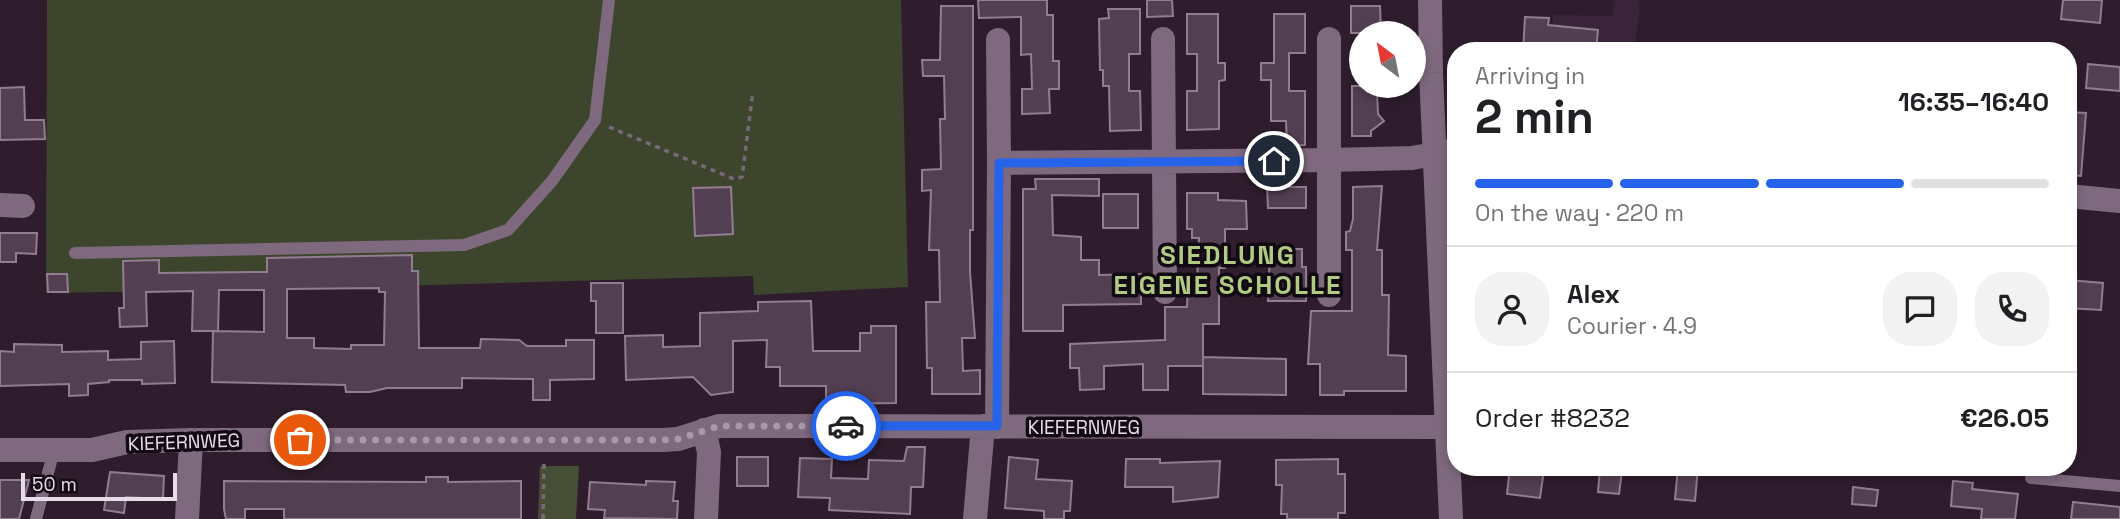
<!DOCTYPE html>
<html lang="en">
<head>
<meta charset="utf-8">
<style>
	body { margin:0; font-family:"Space Grotesk",sans-serif; background:#f2f2f2; color:#202124; height:100vh; display:flex; flex-direction:column; font-size:26px; white-space:nowrap }
	* { box-sizing:border-box; margin:0 }
	p { font-size:23px; color:#757577 }
	.icon { flex:none; width:38px; height:38px; fill:none; stroke:currentColor; stroke-width:2; stroke-linecap:round; stroke-linejoin:round }
	.map { position:relative; flex:1; overflow:hidden }
	.side { position:absolute; left:1447px; top:42px; width:630px; height:434px; display:flex; flex-direction:column; background:#fff; border-radius:28px; box-shadow:0 4px 10px #0003 }
	.side>* { flex:none }
	.needle { width:46px; rotate:328deg }
	.tools { position:absolute; left:1349px; top:21px; display:grid; gap:14px }
	.tools a { display:grid; place-items:center; width:77px; height:77px; border-radius:50%; background:#fff; box-shadow:0 4px 10px #0003; font-size:35px }
	.scale { position:absolute; left:21px; bottom:18px; width:156px; box-sizing:border-box; padding-left:7px; border:4px solid #e8dce8; border-top:0; font-size:19px; line-height:24px; white-space:nowrap; color:#e8dce8; -webkit-text-stroke:5px #120a12; paint-order:stroke }
	.pin { position:absolute; display:grid; place-items:center; width:60px; height:60px; color:#fff; margin:-30px; border:4px solid #fff; border-radius:50%; box-shadow:0 2px 7px #0007 }
	.courier { position:absolute; display:grid; place-items:center; width:70px; height:70px; margin:-35px; border:5px solid #2563eb; border-radius:50%; background:#fff; color:#222; box-shadow:0 2px 9px #0007 }
	.head em { font-style:normal; font-weight:700 }
	.head div { display:flex; flex-direction:column-reverse }
	.head { display:flex; align-items:center; justify-content:space-between; height:119px; padding:0 28px }
	h1 { font-size:46px; font-weight:700; line-height:52px }
	.bar { display:grid; grid-template-columns:repeat(4,1fr); gap:10px 7px; align-content:center; height:84px; padding:0 28px }
	.bar i { height:9px; border-radius:5px; background:#e0e0e0 }
	.bar .on { background:#2563eb }
	.bar p { grid-column:span 4 }
	.line { display:flex; align-items:center; gap:18px; padding:0 28px; border-top:2px solid #e0e0e0 }
	.line div { flex:1 }
	.round { display:grid; place-items:center; flex:none; width:74px; height:74px; border-radius:28px; background:#f2f2f2 }
	.map>svg:first-child { display:block }
</style>
</head>
<body>
<div class="map">
<svg width="2120" height="519" viewBox="0 0 2120 519">
	<rect width="100%" height="100%" fill="#2f1d2e"/>
	<!-- built -->
	<path fill="#3a243a" d="M1614,0H1640L1635,51H1551L1553,15L1612,16Z"/>
	<!-- green -->
	<path fill="#3d462d" d="M47,0H901L908,287L754,295L753,276L396,286L395,292H379L378,288L46,293Z"/>
	<!-- forest -->
	<path fill="#464f36" d="M540,466H579L576,519H538Z"/>
	<!-- building -->
	<path fill="#533f52" stroke="#927c92" stroke-width="2" fill-rule="evenodd" d="M978,0H1047V15H1053V61H1059V89H1049L1050,113L1022,114V89H1032L1031,54L1021,55V17L979,18Z
		M1147,0H1172L1173,16L1147,17Z
		M2063,0H2102L2100,23L2061,19Z
		M941,6H973V230H970V272L975,338H962L963,371L980,370V394H932V368H927L926,302H940L939,250H929L931,190L922,191V170L941,169L940,119H945L944,76H923L922,60H940Z
		M1351,6H1380L1381,33H1351Z
		M1108,9H1140V54H1129V91H1140L1141,130L1110,131L1109,86H1103V70H1100L1099,19L1109,18Z
		M1187,14H1218V63H1225V80L1219,81V129L1187,130V91H1197V54H1187Z
		M1274,14H1305V53H1289V91H1305V145L1287,146L1286,121H1271V80H1261V63H1274Z
		M1525,17L1549,18L1548,25L1598,30L1596,51H1523Z
		M2088,64L2120,67V91L2086,88Z
		M1352,86H1368V92H1377L1378,114L1384,121L1371,131V136H1352Z
		M24,87L25,120H44L45,139L0,140V88Z
		M2068,112L2086,113L2081,176L2068,175Z
		M1035,179H1099V196L1052,195L1053,235L1081,237V260H1099V275L1141,274V304L1063,305V331H1023V189H1036Z
		M1382,186L1377,250H1382V295H1389L1388,355L1406,356V391H1344V395H1320V364H1308L1311,311H1352V250H1346V232L1350,231L1353,219V187Z
		M731,187L733,234L695,236L693,188Z
		M1267,187H1306V208H1268Z
		M1187,193H1218V200L1246,201L1247,229H1225V268H1219V324H1203V366H1168V390H1143V364L1104,366V389L1080,390L1079,368H1070V344L1165,340V307H1187L1188,280H1197L1199,238H1192V229H1187Z
		M1103,194H1138V228H1103Z
		M0,233H37L36,254L16,253V262H0Z
		M1270,249H1302V267H1306V301H1268Z
		M412,255V271H418L419,348H480L481,339L519,340L527,346H566V340H594V379L550,380V400H533V379L462,378V388H387L370,392H346L345,385L212,382L213,331L264,332V290H219L218,331H192L193,291L146,292L147,326L120,327L119,308H124L123,261L159,260V273L267,272V258ZM379,288V292H385L384,345H351V349L314,348V338H287V289Z
		M47,274H67L68,292H48Z
		M2068,280L2103,283L2101,310L2068,308Z
		M591,283H623V333H596V301H591Z
		M811,301L813,351H860V333H871V326H896V403L826,404V386H780V367H766L767,340L733,341V392L711,395L693,377L626,380L625,336L663,335V347L700,346V313L758,311V302Z
		M174,341L175,383L142,384V380H109V382L88,384V395L69,396V384L0,386V351L14,352V344L62,345V352L108,351V360L141,359V342Z
		M1203,357L1286,359V395L1203,394Z
		M907,447H925L923,487H911L910,514L829,510L830,498L798,497L800,458L832,459L831,478L868,479L869,460L904,461Z
		M737,457H768V486H737Z
		M1009,457L1038,460L1036,479L1072,481L1070,511H1064V519H1044V511L1005,508Z
		M1126,459H1160V463L1220,461L1218,497L1173,502V487H1125Z
		M1338,459V474H1345V513H1338V519H1287V514H1281L1282,485H1276V460Z
		M1510,467L1544,470L1540,498L1507,494Z
		M1678,467H1698L1695,501L1675,499Z
		M1600,469L1622,471L1619,494L1598,492Z
		M110,472L164,476L163,499L126,497L124,513L104,510Z
		M426,477H448V482L521,481V519H284V509H245V519H226L224,509V481L426,482Z
		M0,480H29L19,519H0Z
		M646,481L675,482L673,501H678L677,519L604,518L605,510L588,509L590,482L646,485Z
		M1953,481L1973,483L1972,489L2018,494L2015,519H1981L1982,509L1951,506Z
		M1853,487L1878,490L1876,506L1852,504Z
		M2073,502L2120,507V519H2071Z"/>
	<g fill="none" stroke-linecap="round" stroke-linejoin="round">
		<!-- path -->
		<path stroke="#796978" stroke-width="3.5" stroke-dasharray="5 5" stroke-linecap="butt" d="M609,127L734,179L742,177L753,91
			M543,519L544,462"/>
		<!-- lane -->
		<path stroke="#7e697e" stroke-width="12" d="M75,253L464,245L508,230L552,181L595,120L609,0
			M2031,478L2120,486
			M36,519L54,450"/>
		<!-- street -->
		<path stroke="#7e697e" stroke-width="24" d="M1430,0L1431,73L1451,519
			M1163,39L1165,292
			M998,40L999,163
			M2068,196L2120,201
			M0,205L23,206
			M1329,295V39
			M997,427L999,163L1329,160L1412,158L1456,150
			M704,430L709,452L706,519
			M0,450H92L127,442L191,440H663L678,439L719,426L1446,427
			M187,519L191,440
			M975,519L983,426"/>
	</g>
	<g fill="none" stroke-linecap="round" stroke-linejoin="round">
		<!-- done -->
		<path stroke="#a799a7" stroke-width="7" stroke-dasharray="0 12.6" d="M300,440H663L678,439L719,426H846"/>
		<!-- route -->
		<path stroke="#2563eb" stroke-width="9" d="M846,426H997L999,163L1274,161"/>
	</g>
	<g text-anchor="middle" dominant-baseline="central" stroke-width="7" stroke-linejoin="round" paint-order="stroke">
		<!-- street labels -->
		<g font-size="19" fill="#e8dce8" stroke="#120a12">
			<text x="1084" y="427">KIEFERNWEG</text>
			<text transform="translate(184 442) rotate(-2)">KIEFERNWEG</text>
		</g>
		<!-- district labels -->
		<g font-size="26" font-weight="bold" letter-spacing="2" fill="#b2cb82" stroke="#120a12">
			<text x="1228" y="255">SIEDLUNG<tspan x="1228" dy="30">EIGENE SCHOLLE</tspan></text>
		</g>
	</g>
</svg>
<div class="tools">
<a><svg class="needle" viewBox="-14 -14 28 28"><path d="M0-13l5 13h-10z" fill="#e53935"/><path d="M0 13l5-13h-10z" fill="#757577"/></svg></a>
</div>
<div class="scale">50 m</div>
<div class="pin" style="left:300px;top:440px;background:#ea580c"><svg class="icon" aria-label="bag" viewBox="0 0 24 24"><path d="M5 8h14l-1 12H6zM9 8a3 3 0 0 1 6 0"/></svg></div>
<div class="pin" style="left:1274px;top:161px;background:#1f2937"><svg class="icon" aria-label="home" viewBox="0 0 24 24"><path d="M3 11l9-7 9 7M6 9v11h12V9"/></svg></div>
<div class="courier" style="left:846px;top:426px"><svg class="icon" aria-label="car" viewBox="0 0 24 24"><path d="M5 17H2v-5l4-1 3-4h7l3 4 3 1v5h-3M9 17h6M6 11h13"/><circle cx="7" cy="17" r="2"/><circle cx="17" cy="17" r="2"/></svg></div>
<section class="side">
<div class="head"><div><h1>2 min</h1><p>Arriving in</p></div><em>16:35–16:40</em></div>
<div class="bar"><i class="on"></i><i class="on"></i><i class="on"></i><i></i><p>On the way · 220 m</p></div>
<div class="line" style="height:126px"><a class="round"><svg class="icon" aria-label="person" viewBox="0 0 24 24"><circle cx="12" cy="8" r="4"/><path d="M4 21q1-7 8-7t8 7"/></svg></a><div><b>Alex</b><p>Courier · 4.9</p></div><a class="round"><svg class="icon" aria-label="chat" viewBox="0 0 24 24"><path d="M4 5h16v11H9l-5 4z"/></svg></a><a class="round"><svg class="icon" aria-label="phone" viewBox="0 0 24 24"><path d="M5 4h4l2 5-3 2q2 4 5 5l2-3 5 2v4C11 20 4 13 5 4z"/></svg></a></div>
<div class="line" style="height:91px"><div>Order #8232</div><b>€26.05</b></div>
</section>
</div>
</body>
</html>
